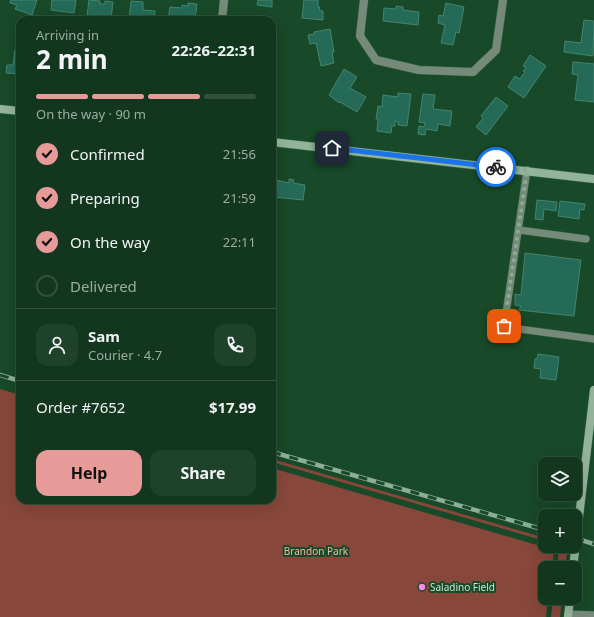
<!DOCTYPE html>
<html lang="en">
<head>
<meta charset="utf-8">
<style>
	body { margin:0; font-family:"Noto Sans",sans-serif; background:#1f422b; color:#f1f3f6; height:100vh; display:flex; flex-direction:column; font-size:15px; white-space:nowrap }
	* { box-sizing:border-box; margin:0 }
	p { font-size:13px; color:#9caca4 }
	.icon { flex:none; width:22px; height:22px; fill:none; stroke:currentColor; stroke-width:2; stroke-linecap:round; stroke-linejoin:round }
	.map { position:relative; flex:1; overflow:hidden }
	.drawer { position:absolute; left:16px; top:16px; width:260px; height:488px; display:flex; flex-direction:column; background:#12371e; border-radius:12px; box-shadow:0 4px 16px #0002,0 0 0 1px #31513c }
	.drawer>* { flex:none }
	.buttons { position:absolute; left:538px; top:457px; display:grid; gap:8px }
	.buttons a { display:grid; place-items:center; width:44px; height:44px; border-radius:8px; background:#12371e; box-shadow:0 4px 16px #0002,0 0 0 1px #31513c; font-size:20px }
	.pin { position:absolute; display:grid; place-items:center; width:34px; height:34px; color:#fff; margin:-17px; border-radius:8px; box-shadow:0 2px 6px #0006 }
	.courier { position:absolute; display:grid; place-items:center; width:40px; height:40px; margin:-20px; border:3px solid #1a73e8; border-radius:50%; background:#fff; color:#222; box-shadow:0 1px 5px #0007 }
	.headline em { font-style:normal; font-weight:700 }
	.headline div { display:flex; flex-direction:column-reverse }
	.headline { display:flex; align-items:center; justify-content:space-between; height:68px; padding:0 20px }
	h1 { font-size:26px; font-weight:700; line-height:30px }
	.bar { display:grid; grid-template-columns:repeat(4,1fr); gap:6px 4px; align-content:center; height:48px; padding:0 20px }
	.bar i { height:5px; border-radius:3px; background:#31513c }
	.bar .active { background:#e69b98 }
	.bar p { grid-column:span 4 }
	.line { display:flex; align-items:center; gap:10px; padding:0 20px; border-top:1px solid #31513c }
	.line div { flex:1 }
	.round { display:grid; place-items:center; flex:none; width:42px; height:42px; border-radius:12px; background:#1f422b }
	ol { padding:0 20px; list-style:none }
	li { display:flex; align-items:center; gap:12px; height:44px }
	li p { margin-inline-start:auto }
	li .icon { padding:4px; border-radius:50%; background:#e69b98; color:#111; stroke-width:4 }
	li:last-child { color:#9caca4 }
	li i { width:22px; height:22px; border:2px solid #31513c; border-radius:50% }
	.primary-button { display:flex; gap:8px; margin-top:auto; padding:8px 20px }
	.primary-button a { flex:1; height:46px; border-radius:12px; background:#e69b98; color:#111; font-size:16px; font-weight:700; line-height:46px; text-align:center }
	.primary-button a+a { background:#1f422b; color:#f1f3f6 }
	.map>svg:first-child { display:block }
</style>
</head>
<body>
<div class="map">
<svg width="594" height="617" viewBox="0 0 594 617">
	<rect width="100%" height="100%" fill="#184928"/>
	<!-- green -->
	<path fill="#88473b" d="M0,389L20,395V500H272V468L554,550L552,568H545V598H548L546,617H0Z
		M272,459L545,538V541L272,462Z
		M558,546H568L565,568H557L559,550Z
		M553,598H562L560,617H551Z"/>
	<!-- building -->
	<path fill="#246a57" stroke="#428571" d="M11,0H37L32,15L15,9L17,5L10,3Z
		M52,0H76L74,13L51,10Z
		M89,0L100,1V4H105V1L113,2L111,19L103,18L102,20H92V17L87,16Z
		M258,0H272V7L257,5Z
		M304,0H318V7H320L319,10L323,11V20L302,18Z
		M131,1L143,2V10L155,11L154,20H129Z
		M188,3L197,4L195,20H168L170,7L182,8V5L188,6Z
		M446,3L464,7L459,33L456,32L453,45L441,43L445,25L438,23L439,15L443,16Z
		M396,6L403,7V10L419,12L418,25L383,21L384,8L396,9Z
		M584,20L594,21L593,56L564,52L565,41L581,43Z
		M330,29L334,52H332L334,63L321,66L316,43L310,44L308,35L314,34V32Z
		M15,50L20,51V74L6,73L7,65H13Z
		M530,55L546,66L524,98L508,87L515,76L520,79L525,72L523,71L526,68L523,66Z
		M573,62L594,64V102L575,100L578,75L572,74Z
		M344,69L357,77L350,88L366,97L357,112L340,102L339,103L329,95Z
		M398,93L411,94L407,126L398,125V122L395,121V126H392L391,133L377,131L378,119H376L378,106L382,107L383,95L398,97Z
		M423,94L435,95L433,109L452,111L450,126L438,124L437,131L426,129L425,135L418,134L419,126L424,127L425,123L419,122Z
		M496,97L508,106L486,135L476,127L483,118L481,116Z
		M289,179L294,180L293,183L305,185L303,200L274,197L276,180L289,183Z
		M537,200L557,202L556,211L544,209L543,220L535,219Z
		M560,201L585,204L584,210L580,209L579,219L558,216Z
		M525,253L581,260L574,316L519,310L521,306L515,305V294L521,295Z
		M538,354L559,357L556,380L540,378L541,369L534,368L535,359H537Z"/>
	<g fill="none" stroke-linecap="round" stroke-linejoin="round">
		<!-- lane casing -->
		<g stroke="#386546" stroke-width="8">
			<path id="lane" d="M527,170L504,327L594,339
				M519,230L586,239
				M568,614L594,615"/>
		</g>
		<!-- street casing -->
		<g stroke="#386546" stroke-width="9">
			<path id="street" d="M364,0L360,36L376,60L419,70L473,72L496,50L503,0
				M222,20L224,0"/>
		</g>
		<!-- secondary casing -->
		<g stroke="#386546" stroke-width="9">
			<path id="secondary" d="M0,109L20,111
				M272,142L594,179
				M573,568L594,390
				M568,617L570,598"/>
		</g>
		<!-- lane -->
		<use href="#lane" stroke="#758a79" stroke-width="7"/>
		<!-- street -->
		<use href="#street" stroke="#758a79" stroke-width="8"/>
		<!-- secondary -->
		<use href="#secondary" stroke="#93b49a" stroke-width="8"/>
		<!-- rail casing -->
		<g stroke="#8cae96" stroke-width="4.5">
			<path id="rail" d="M0,375L20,381
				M272,452L545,530
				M575,538L594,544"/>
		</g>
		<!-- rail -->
		<use href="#rail" stroke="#184928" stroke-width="3" stroke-dasharray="9" stroke-linecap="butt"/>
	</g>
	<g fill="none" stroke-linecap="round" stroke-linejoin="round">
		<!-- done -->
		<path stroke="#8bad95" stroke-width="4" stroke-dasharray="0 7.2" d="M496,167L527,170L504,326"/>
		<!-- route -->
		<path stroke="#1a73e8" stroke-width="5" d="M332,148L496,167"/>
	</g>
	<!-- markers -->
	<circle fill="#f888eb" stroke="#184928" stroke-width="1.5" cx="422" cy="587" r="4"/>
	<g text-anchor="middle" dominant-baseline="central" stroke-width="4" stroke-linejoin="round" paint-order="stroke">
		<!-- park labels -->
		<g font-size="10" fill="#f5b4a7" stroke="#184928">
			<text x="316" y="551">Brandon Park</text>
		</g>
		<!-- poi labels -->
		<g font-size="10" fill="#c9e3cf" stroke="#184928" text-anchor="start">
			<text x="430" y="587">Saladino Field</text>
		</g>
	</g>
</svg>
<div class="buttons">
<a><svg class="icon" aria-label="layers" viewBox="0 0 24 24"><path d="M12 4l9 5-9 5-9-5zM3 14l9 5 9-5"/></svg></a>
<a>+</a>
<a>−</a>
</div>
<div class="pin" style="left:504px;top:326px;background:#ea580c"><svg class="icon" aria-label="bag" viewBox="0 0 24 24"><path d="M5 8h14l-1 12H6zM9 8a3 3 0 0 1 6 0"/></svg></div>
<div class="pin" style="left:332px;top:148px;background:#1f2937"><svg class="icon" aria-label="home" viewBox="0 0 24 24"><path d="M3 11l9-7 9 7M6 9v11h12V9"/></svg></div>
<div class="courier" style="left:496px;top:167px"><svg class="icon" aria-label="bike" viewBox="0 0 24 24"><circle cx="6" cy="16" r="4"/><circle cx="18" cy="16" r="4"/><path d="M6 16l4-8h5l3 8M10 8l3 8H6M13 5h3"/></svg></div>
<section class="drawer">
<div class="headline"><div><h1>2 min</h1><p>Arriving in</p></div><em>22:26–22:31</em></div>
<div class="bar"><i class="active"></i><i class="active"></i><i class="active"></i><i></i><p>On the way · 90 m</p></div>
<ol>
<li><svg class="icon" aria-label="check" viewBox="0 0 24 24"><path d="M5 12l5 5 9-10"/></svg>Confirmed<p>21:56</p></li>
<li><svg class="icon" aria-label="check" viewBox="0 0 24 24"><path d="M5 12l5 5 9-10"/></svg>Preparing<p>21:59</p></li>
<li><svg class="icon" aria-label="check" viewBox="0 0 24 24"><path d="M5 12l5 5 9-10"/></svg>On the way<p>22:11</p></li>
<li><i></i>Delivered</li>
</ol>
<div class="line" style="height:72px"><a class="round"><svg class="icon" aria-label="person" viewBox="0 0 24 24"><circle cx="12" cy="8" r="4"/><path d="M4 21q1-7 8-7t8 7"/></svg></a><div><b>Sam</b><p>Courier · 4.7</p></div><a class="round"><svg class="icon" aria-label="phone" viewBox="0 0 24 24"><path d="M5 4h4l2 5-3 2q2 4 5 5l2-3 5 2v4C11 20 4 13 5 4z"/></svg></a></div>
<div class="line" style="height:52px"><div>Order #7652</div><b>$17.99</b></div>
<div class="primary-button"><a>Help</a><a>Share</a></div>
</section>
</div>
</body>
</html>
